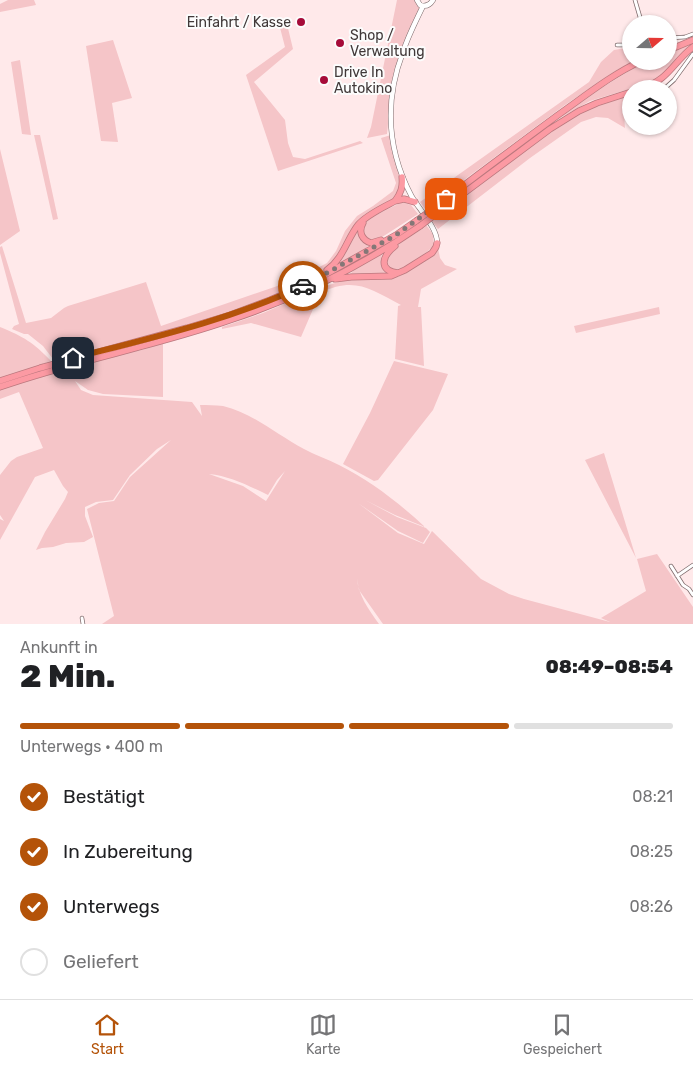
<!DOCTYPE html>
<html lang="de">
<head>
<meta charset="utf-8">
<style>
	body { margin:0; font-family:Rubik,sans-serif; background:#f2f2f2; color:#202124; height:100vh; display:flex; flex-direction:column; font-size:19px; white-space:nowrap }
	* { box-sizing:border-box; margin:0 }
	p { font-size:16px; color:#757577 }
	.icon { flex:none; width:28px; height:28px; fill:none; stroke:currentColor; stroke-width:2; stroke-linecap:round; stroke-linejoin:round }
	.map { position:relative; height:624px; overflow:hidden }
	.panel { display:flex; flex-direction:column; background:#fff; flex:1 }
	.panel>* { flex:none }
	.needle { width:32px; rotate:70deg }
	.buttons { position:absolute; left:622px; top:15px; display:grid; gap:10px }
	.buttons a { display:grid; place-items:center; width:55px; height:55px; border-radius:50%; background:#fff; box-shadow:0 1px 4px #0004; font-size:25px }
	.pin { position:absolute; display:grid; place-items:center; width:42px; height:42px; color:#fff; margin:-21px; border-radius:10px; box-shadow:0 2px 8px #0006 }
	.courier { position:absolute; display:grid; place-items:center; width:50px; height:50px; margin:-25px; border:4px solid #b45309; border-radius:50%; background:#fff; color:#222; box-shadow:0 1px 6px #0007 }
	.headline em { font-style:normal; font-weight:800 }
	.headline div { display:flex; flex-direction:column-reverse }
	.headline { display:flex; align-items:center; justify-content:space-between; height:85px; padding:0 20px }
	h1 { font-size:32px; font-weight:800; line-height:38px }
	.bar { display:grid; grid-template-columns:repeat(4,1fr); gap:8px 5px; align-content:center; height:60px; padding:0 20px }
	.bar i { height:6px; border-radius:4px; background:#e0e0e0 }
	.bar .current { background:#b45309 }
	.bar p { grid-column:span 4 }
	ol { padding:0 20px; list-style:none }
	li { display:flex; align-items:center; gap:15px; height:55px }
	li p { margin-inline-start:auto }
	li .icon { padding:5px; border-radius:50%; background:#b45309; color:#fff; stroke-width:4 }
	li:last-child { color:#757577 }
	li i { width:28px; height:28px; border:2px solid #e0e0e0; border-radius:50% }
	.menu { display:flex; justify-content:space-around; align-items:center; height:70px; border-top:1px solid #e0e0e0; background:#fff; font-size:14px; color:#757577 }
	.menu a { display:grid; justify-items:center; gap:2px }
	.menu .current { color:#b45309 }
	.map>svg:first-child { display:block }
</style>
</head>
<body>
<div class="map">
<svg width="693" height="624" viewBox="0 0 693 624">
	<rect width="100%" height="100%" fill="#ffe9ea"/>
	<!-- green -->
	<path fill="#f5c5c8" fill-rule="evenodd" d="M8,0H34L36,5L0,12V4Z
		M397,0H415L420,9L399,57L392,81L387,134L367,138L371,127Z
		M278,20H286L293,49L254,82L285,120L288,143L293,157L305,159L360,141L363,143L278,171L246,75L285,47Z
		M113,40L132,98L112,103L118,142L101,141L86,46Z
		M693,42L677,57L662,76L649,83L590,101L553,122L598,90L634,68L649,61H669V53Z
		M631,47V61H634L617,70L565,105L425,209L420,202L589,82L601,62L614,50Z
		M20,60L31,135L22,134L11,62Z
		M631,95V105C624,113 624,117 625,128L608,118L596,117L581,122L530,158L438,229L431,220L539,139L577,115L592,108Z
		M34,135H40L58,219L53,220Z
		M391,135L402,177L398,197L365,218L330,268L312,282L230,315L56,363L43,346L28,334H24L12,329L14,326L19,324L0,253V247L2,246L26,323L51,318L64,308L68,306L146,282L161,326L292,281L327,263L336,251L345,231L357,216L373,206L393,191L396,183L381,138Z
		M0,149L20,231L0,245Z
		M402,202L411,205L418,214L379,239L368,240L363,234V226L368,219Z
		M426,225L433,234L434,245C428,253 393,280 387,265C385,261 387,257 389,254C394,244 416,232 426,225Z
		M357,230C359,238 361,242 369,245L363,251L334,268Z
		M438,248L440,258L445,265L457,269L421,289L418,307H421L424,366L395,359L398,306L401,305C370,289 355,276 320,293L301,337L251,323L222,329V327L263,313L326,286L344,280L355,279H387L400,276L430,258Z
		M382,254C380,262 381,268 387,274H350L355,269Z
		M659,307L660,314L576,333L574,326Z
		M0,327C24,337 33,342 51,361L0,379Z
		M163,343V397L103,394L88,390L75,381L81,390L93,395L192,402L202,416L200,405C207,405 215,405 223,406C253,413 277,435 304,449C315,455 327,459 339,465C371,481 399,503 425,527L395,515L365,500L397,517L426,528L430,532L423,543L398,531L358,503L398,533L424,544L432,531L481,579L509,594L524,599L610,622L601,618L646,591L637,559L657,554L693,607V624H383L359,590L357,578C358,595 369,610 379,624H102L114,616L87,509L99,503L114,501L130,477L171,440L157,449L130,475L113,500L96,502L85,507V516L93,537L84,542L66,543L53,547L42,548L36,550L45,532L65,499L68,492L63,486L54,470L35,477L0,540V519L4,521L0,515V475L11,461L17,457L43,448L19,392L0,399V387L98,358L142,350ZM285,471L266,501L243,486L209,474C230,476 249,486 268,495L277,480Z
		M394,361L448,374L433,410L378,480L374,481L343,464L370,413Z
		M604,453L636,558L585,460Z"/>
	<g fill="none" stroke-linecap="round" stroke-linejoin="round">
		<!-- street casing -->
		<g stroke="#7d6a6b" stroke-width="4.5">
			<path id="street" d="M635,0L642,24
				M669,38L685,37L693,34
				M617,45H631
				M664,89L674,80L693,54
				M629,112L631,110
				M671,566L683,585L689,589L693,595
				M677,576L693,565
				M82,618L83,624"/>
		</g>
		<!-- secondary casing -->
		<g stroke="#7d6a6b" stroke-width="5.5">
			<path id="secondary" d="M417,0L420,5C426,7 430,5 433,0
				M423,6C416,21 408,36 403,52C384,102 387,150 412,197C419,209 438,229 437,243"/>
		</g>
		<!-- highway casing -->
		<g stroke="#bb787e" stroke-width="7">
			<path id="highway" d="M669,50L693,40
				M641,89C670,79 672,63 693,47
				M395,201L404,199L415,202
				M433,209C474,177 516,146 558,115C585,96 611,75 641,61
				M436,214L550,129L579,111L597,103L631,92
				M363,223C358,232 362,240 371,243L381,240
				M395,246C383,255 377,270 398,273
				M327,270C343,259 347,239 358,225C366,215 384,207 395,201C401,193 403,187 402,177
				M335,279L351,277L391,276L405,270L432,253L436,247L437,243
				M0,381L40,368L187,328L230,315L270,300L312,282L396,235L416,221
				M0,387C77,360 157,346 233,319C299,297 362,266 420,226"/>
		</g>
		<!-- street -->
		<use href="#street" stroke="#fff" stroke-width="3"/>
		<!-- secondary -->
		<use href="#secondary" stroke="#fff" stroke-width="4.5"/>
		<!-- highway -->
		<use href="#highway" stroke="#fc9aa3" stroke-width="5.5"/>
		<!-- highway-bridge casing -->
		<g stroke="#bb787e" stroke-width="7" stroke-linecap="butt">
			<path id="highway-bridge" d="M416,221L433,209
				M420,226L436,214"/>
		</g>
		<!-- highway-bridge -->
		<use href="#highway-bridge" stroke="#fc9aa3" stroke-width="5.5"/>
	</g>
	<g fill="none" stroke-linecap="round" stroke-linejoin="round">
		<!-- done -->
		<path stroke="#847777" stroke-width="5" stroke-dasharray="0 9" d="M303,286L396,235L446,199"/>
		<!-- route -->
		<path stroke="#b45309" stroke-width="6" d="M73,358C151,338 230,320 303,286"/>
	</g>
	<!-- markers -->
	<g fill="#a60b39" stroke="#fcfcfc" stroke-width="2">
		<circle cx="301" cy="22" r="5"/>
		<circle cx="340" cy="43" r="5"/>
		<circle cx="324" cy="80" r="5"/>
	</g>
	<g text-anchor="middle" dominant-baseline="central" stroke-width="4" stroke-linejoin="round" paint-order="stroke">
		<!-- poi labels -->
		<g font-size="14" fill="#413939" stroke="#fcfcfc" text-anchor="start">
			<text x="291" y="22" text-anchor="end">Einfahrt / Kasse</text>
			<text x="350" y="35">Shop /<tspan x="350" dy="16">Verwaltung</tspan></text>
			<text x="334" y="72">Drive In<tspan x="334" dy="16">Autokino</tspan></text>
		</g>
	</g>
</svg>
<div class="buttons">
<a><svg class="needle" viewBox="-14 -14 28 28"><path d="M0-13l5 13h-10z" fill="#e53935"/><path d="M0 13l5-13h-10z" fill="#757577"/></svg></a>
<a><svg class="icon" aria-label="layers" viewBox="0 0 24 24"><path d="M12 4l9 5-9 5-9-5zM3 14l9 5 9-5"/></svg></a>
</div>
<div class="pin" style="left:446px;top:199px;background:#ea580c"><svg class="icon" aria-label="bag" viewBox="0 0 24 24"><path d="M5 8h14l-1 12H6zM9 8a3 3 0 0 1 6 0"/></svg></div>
<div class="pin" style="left:73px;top:358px;background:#1f2937"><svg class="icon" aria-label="home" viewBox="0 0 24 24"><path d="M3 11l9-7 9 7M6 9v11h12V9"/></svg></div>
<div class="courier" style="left:303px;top:286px"><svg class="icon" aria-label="car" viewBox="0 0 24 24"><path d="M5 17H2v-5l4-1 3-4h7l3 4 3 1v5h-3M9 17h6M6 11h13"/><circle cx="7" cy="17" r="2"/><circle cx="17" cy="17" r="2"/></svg></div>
</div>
<section class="panel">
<div class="headline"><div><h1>2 Min.</h1><p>Ankunft in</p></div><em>08:49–08:54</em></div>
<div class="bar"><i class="current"></i><i class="current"></i><i class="current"></i><i></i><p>Unterwegs · 400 m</p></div>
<ol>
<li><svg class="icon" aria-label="check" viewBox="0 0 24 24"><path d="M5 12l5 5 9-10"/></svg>Bestätigt<p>08:21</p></li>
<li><svg class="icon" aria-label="check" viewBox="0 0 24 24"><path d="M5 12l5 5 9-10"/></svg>In Zubereitung<p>08:25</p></li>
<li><svg class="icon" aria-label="check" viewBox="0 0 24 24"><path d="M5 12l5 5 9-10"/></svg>Unterwegs<p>08:26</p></li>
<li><i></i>Geliefert</li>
</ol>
</section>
<nav class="menu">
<a class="current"><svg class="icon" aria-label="home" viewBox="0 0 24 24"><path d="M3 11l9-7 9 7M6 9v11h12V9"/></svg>Start</a>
<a><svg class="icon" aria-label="map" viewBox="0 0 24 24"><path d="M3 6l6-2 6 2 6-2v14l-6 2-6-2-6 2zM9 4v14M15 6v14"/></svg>Karte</a>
<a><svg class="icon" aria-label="saved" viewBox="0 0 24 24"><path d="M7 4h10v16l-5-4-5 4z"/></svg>Gespeichert</a>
</nav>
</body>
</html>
